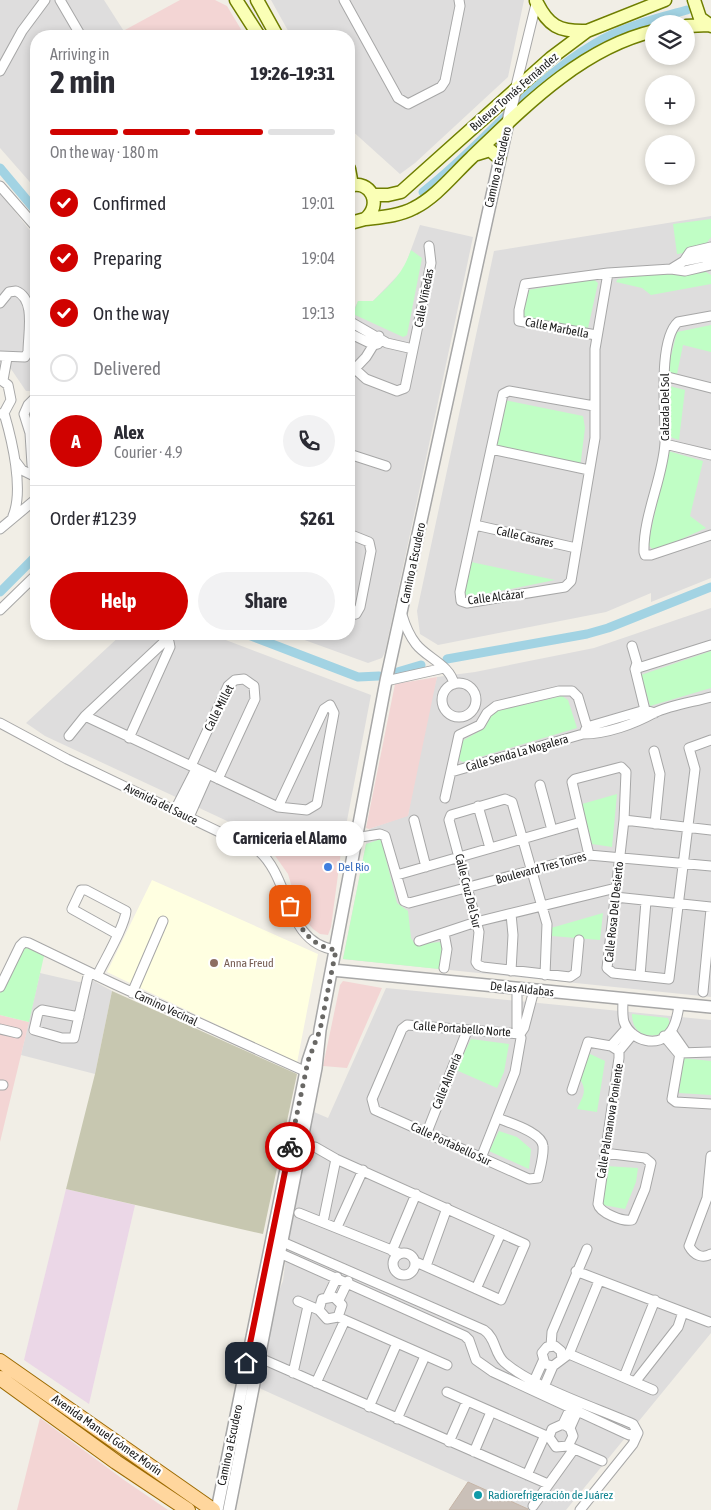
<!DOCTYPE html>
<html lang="en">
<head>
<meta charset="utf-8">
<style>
	body { margin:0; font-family:"Asap Condensed",sans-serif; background:#f2f2f3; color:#2b2b33; height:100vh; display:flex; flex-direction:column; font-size:19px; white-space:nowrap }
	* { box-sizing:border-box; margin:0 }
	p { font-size:16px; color:#7c7c81 }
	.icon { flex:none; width:28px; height:28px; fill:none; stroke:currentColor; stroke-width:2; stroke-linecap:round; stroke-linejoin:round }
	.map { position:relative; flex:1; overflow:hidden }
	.drawer { position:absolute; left:30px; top:30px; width:325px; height:610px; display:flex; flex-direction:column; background:#fff; border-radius:20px; box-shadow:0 2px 8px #0003 }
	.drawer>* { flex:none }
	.fabs { position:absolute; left:645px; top:15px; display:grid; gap:10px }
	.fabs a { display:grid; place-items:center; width:50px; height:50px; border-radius:50%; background:#fff; box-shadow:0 2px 8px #0003; font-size:25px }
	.pin { position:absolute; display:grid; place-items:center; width:42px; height:42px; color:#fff; margin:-21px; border-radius:10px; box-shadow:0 2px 8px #0006 }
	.courier { position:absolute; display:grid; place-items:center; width:50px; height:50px; margin:-25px; border:4px solid #d00200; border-radius:50%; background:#fff; color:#222; box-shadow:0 1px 6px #0007 }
	.bubble { position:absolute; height:35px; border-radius:18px; background:#fff; box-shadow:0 2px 8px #0003; font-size:16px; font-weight:700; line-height:35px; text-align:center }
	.overview em { font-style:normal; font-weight:700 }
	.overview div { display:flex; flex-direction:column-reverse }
	.overview { display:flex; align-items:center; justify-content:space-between; height:85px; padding:0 20px }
	h1 { font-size:32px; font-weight:700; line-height:38px }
	.bar { display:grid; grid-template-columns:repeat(4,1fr); gap:8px 5px; align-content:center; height:60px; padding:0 20px }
	.bar i { height:6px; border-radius:4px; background:#e1e1e2 }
	.bar .current { background:#d00200 }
	.bar p { grid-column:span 4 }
	.line { display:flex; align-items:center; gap:12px; padding:0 20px; border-top:1px solid #e1e1e2 }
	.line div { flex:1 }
	.round { display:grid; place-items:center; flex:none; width:52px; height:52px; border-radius:26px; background:#f2f2f3 }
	ol { padding:0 20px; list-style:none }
	li { display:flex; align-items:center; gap:15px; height:55px }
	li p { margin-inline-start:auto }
	li .icon { padding:5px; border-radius:50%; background:#d00200; color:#fff; stroke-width:4 }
	li:last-child { color:#7c7c81 }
	li i { width:28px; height:28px; border:2px solid #e1e1e2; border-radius:50% }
	.button { display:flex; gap:10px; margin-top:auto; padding:10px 20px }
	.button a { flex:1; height:58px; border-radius:30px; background:#d00200; color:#fff; font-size:20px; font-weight:700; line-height:58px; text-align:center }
	.button a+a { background:#f2f2f3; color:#2b2b33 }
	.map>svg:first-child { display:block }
</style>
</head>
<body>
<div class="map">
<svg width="711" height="1510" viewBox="0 0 711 1510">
	<rect width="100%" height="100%" fill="#f1eee6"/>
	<!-- residential -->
	<path fill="#dedddd" d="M0,0H104L127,36H36V189L0,148Z
		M271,0H524L508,77L415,163L400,174L349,128V36H291Z
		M0,193L36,238V389L34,391H26L11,369L0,368Z
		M711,216V578L651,602V593L606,612L438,645L420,634L417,611L494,251Z
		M420,225L473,237L385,652L382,658L368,663L288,634H349V320L358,301H373L404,269Z
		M711,608V997L343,959L369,829L408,815L426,718L437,677L475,672L594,648Z
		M122,634H210L371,695L341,852L255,834L45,736L26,723Z
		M40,973L79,982L92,980L112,991L95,1074L21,1055Z
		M386,988L711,1020V1333L566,1510H530L259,1388L277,1295L283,1281L289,1234L314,1112L328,1118Z"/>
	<!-- commercial -->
	<path fill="#f3d5d4" d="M180,0H215L227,6L245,36H127L123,31Z
		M437,677L408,816L369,829L366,828L395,684Z
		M255,834L341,852L331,927L328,935L320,934L313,929L300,914L288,874L266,843Z
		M343,981L382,988L347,1068L323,1066L340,985Z
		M0,1015L29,1022L0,1142Z
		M40,1418L124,1480L168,1510H17Z"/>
	<!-- industrial -->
	<path fill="#ebd7e7" d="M66,1189L135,1205L89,1404L24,1360Z"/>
	<!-- education -->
	<path fill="#ffffe1" d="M152,880L318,954L297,1063L107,972Z"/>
	<!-- construction -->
	<path fill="#c7c7b0" d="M112,991L297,1074L263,1234L66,1189L95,1074Z"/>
	<!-- park -->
	<path fill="#c0fec5" d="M711,219V237L701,251L677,254L673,224Z
		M411,250L422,258L407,335L403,337L353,314L358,301H373C391,284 402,275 411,250Z
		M697,267L711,275V284L651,295L642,288L616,282L618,279Z
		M593,279L598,283L588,328L522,318L528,290Z
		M711,325V352L683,345L677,374L667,372L677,332Z
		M665,385L685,390L679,440L667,436Z
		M504,400L583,416L585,428L580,468L494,448Z
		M668,451L703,461L690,516L706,528L655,551L648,545Z
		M471,562L555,580L470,597L463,593Z
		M711,651V688L650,706L641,675Z
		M562,696L568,700L577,728L463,762L457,759L462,741L485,728L493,712Z
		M617,794L612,847L592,844L582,804Z
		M381,839L397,903L408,911L411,938L415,944L441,942L443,948L439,969L343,959L366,844Z
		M603,913L600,940L552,936L551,928Z
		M23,945L44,956L29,1022L0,1015V993Z
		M632,1014L668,1018L670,1024L664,1033C647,1039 632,1034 632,1014Z
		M471,1039L509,1044L504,1072L497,1088L456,1070Z
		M588,1053L605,1061L597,1112L577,1109C582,1097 588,1092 580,1079Z
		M683,1058L711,1061V1095L679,1093Z
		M499,1131L517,1137L531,1149L529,1169L489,1151Z
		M606,1166L638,1168L636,1182L625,1209L603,1205Z"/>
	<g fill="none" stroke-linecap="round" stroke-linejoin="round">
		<!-- canal -->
		<path stroke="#a2d3e3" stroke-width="9" d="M0,168L36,211
			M423,192C483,146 528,83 594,44C622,27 655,19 687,10
			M36,412L34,420L36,427
			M0,592L36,556
			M246,634L358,677L379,676
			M447,659L587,634L608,628L711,587
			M394,673L421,665"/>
	</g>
	<!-- building -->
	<path fill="#cac0b8" stroke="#c5b4a6" d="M468,1482L528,1509V1510H449Z"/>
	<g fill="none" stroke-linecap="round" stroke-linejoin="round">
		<!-- minor casing -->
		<g stroke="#a7a7a7" stroke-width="11">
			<path id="minor" d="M60,0L81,36
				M344,0L398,98L408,104L441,87L445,81L460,6L459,0
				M0,71L22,31L45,0
				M515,90L537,0
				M0,186L36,227
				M684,261L690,252L711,247
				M671,269L684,261L711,256
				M0,303L9,292L16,291C36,299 28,333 28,352L25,357L0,356
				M711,316L678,322C657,341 666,416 665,443C663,478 643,516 644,552L645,555H651L711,535
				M349,321L387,343L413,349
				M349,333L374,345L378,344
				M596,335L519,321V310L525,284L608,273L671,269L685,271L711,265
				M355,369L366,379L397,391L405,388L431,263L429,246
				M349,375L366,357L379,336
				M664,376L711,388
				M0,379L8,385L11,400L4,413L0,414
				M3,380L7,358
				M36,397L28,405L24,414L30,433L32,465L36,473
				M594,406L509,391L503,394L460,592L461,601L467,603L565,587L571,581L595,438V349L608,273
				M4,413C12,440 24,490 13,516
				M665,444L711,455
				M491,449L589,470
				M349,454L386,466
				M16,462L22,470L36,477
				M475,525L576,548
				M0,529L36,499
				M349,534L369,542L371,551L360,607L356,614L349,615
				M0,610L36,575
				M402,615C405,625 409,635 416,644C427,658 450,665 454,684
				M632,646L637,663L635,669L645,710
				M635,669L711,645
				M386,681L444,668
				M442 700a17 17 0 1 1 34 0a17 17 0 1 1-34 0Z
				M330,705L334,713L317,804L307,810L278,807L324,709Z
				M85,716L278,807
				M0,723L67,759L259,851C291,879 285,943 336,950
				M585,731L587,727L645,710L655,713
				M69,736L85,716L164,642H169L170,647L129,738
				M654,751L660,774L655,824
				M191,766L228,686L235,680L244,679L254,686L255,699L218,779
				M451,772L583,734C607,734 634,724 654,713C671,705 693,702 711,697
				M540,785L552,830
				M445,798L459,735L480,725L487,713L496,706L559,691H572L578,697L587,727
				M478,806L490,848
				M175,810L196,769
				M183,814L203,772
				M189,817L208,774
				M414,820L426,867
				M624,820L711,830
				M355,838L380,834L385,836L404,901L409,903L589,855L711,866
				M589,855L572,782L575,779L621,767L626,772L624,820L607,968L613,973L669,979L695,769L689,748L711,740
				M397,875L581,822
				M615,897L711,907
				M511,914L513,935L511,971
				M444,933L447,949L444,968
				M419,941L476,922L616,888
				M545,975L547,924L512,802L505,799L451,815L449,820L479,932L476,962L478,965L483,967L570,977L576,973L579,940
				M97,976C104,961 125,926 126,911L86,890H81L72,909L117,934
				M640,976L646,901
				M0,987L20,946L24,942L29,943L112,983L311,1074
				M703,992L711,909
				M132,993L163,921
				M623,999C623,1007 622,1015 624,1022C631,1041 659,1049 671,1031C676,1024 678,1013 679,1005
				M79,1017L42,1010L38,1013L34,1030L62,1038H74L89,972
				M0,1029L17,1033
				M671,1031L685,1051
				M520,1034L524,1028L534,990
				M664,1036L679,1054
				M611,1046L627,1028
				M711,1052L680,1053L672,1099L676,1102L711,1104
				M0,1085H3
				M572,1090L588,1042L611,1046L619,1051
				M498,1118C509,1123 542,1132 543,1146C544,1156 540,1168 538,1178L529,1179L375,1110L372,1099L402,1029L407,1025L520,1034
				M427,1132L467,1031
				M315,1147L336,1159L525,1244L501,1300L416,1262
				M604,1153L645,1158L651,1163L645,1189L632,1220C623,1222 600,1213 598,1204L619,1058V1051L633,1034
				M711,1156L707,1198L689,1246C694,1255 702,1259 711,1254
				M481,1158L515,1072L521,1038L517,1027V988
				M299,1213L399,1253
				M323,1222L336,1159
				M337,1227L363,1170
				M275,1251L465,1336L469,1340L476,1360L493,1372L629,1435L638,1433L633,1424C597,1408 532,1387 504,1362C494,1353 496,1338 484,1330L278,1240
				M392,1251L416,1194
				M393 1264a11 11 0 1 1 22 0a11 11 0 1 1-22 0Z
				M426,1266L447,1208
				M576,1271L709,1322
				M476,1289L501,1233
				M328,1296L337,1277
				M339,1300L348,1281
				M298,1301L319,1310L327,1319L338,1317L342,1305L334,1297L322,1299L319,1310
				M338,1317L447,1365
				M551,1346L552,1332L587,1249
				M569,1354L653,1390
				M260,1358L548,1484
				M562,1359L561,1351L555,1346L547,1347L542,1353L545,1364L553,1366L569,1354L599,1281
				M293,1373L308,1306
				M624,1377L655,1300
				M534,1381L543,1361
				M635,1382L678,1327L683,1312
				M316,1383L345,1320
				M543,1389L553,1366
				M447,1392L549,1437L556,1447L568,1446L573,1436L570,1428L563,1424L552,1429L549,1437
				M369,1407L397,1343
				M397,1419L425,1356
				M563,1424L571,1407
				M570,1428L578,1410
				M449,1442L467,1401
				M570,1447L602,1461
				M474,1452L491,1412
				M527,1475L545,1435
				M533,1506L574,1449
				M580,1510L633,1444L638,1433"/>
		</g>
		<!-- tertiary casing -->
		<g stroke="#a7a7a7" stroke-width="14">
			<path id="tertiary" d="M332,970L711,1007
				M217,1510L308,1061L315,1040
				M229,1510L316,1068L320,1030L386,681L515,90"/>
		</g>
		<!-- secondary casing -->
		<g stroke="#6f7e00" stroke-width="15">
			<path id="secondary" d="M236,0L259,36
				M257,0L277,36
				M694,0L700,18L711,26
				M536,1C548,26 559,32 587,31
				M686,26L709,25
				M477,154L490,150L499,158
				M349,169L352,185
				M349,186C371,179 383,205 365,219L354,222L349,220
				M373,195H388L401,192L551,58L587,31L665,0
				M365,219C381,217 399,216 414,208C436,197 453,175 471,158C523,108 581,48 654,31"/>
		</g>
		<!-- primary casing -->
		<g stroke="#9c6a00" stroke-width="16">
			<path id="primary" d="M0,1361L213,1510
				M0,1378L116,1462L188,1510"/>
		</g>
		<!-- minor -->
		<use href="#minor" stroke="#fff" stroke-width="9"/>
		<!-- tertiary -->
		<use href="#tertiary" stroke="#fff" stroke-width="11"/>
		<!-- secondary -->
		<use href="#secondary" stroke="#faffb6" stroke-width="12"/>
		<!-- primary -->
		<use href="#primary" stroke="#ffd69d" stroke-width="14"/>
	</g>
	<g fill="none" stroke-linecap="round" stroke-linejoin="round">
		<!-- done -->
		<path stroke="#696865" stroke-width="5" stroke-dasharray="0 9" d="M290,906C300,928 310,946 336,950L320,1030L308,1061L290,1147"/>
		<!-- route -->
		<path stroke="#d00200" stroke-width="6" d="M246,1363L290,1147"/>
	</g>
	<!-- markers -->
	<circle fill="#3f7fe0" stroke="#fff" stroke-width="2" cx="328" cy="867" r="5"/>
	<circle fill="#8d6e63" stroke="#fff" stroke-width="2" cx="214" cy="963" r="5"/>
	<circle fill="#0f9aa8" stroke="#fff" stroke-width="2" cx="478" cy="1495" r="5"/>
	<g text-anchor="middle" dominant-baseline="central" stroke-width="4.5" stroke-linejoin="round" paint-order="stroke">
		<!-- street labels -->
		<g font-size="12" fill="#202020" stroke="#fff">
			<text transform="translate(514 92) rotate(-41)">Bulevar Tomás Fernández</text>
			<text transform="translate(498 167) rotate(-77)">Camino a Escudero</text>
			<text transform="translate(424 298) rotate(-79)">Calle Viñedas</text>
			<text transform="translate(557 328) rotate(11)">Calle Marbella</text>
			<text transform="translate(665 407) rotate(-90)">Calzada Del Sol</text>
			<text transform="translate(525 537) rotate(13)">Calle Casares</text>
			<text transform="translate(413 563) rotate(-78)">Camino a Escudero</text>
			<text transform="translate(496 597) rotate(-7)">Calle Alcázar</text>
			<text transform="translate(219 708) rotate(-63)">Calle Millet</text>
			<text transform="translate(517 753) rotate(-16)">Calle Senda La Nogalera</text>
			<text transform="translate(161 804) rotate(26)">Avenida del Sauce</text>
			<text transform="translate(541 868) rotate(-15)">Boulevard Tres Torres</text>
			<text transform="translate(468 891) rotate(76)">Calle Cruz Del Sur</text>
			<text transform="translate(614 912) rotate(-84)">Calle Rosa Del Desierto</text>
			<text transform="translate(522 989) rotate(6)">De las Aldabas</text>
			<text transform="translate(166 1008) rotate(25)">Camino Vecinal</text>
			<text transform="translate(462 1029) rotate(4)">Calle Portabello Norte</text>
			<text transform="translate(447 1081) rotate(-68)">Calle Almería</text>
			<text transform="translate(610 1121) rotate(-81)">Calle Palmanova Poniente</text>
			<text transform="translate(451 1144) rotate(25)">Calle Portabello Sur</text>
			<text transform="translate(107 1435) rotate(35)">Avenida Manuel Gómez Morín</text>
			<text transform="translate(230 1445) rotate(-78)">Camino a Escudero</text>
		</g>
		<!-- shop labels -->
		<g font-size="12" fill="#366cbe" stroke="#fff" text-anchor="start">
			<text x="338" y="867">Del Rio</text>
		</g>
		<!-- education labels -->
		<g font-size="12" fill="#785e54" stroke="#fff" text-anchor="start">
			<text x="224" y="963">Anna Freud</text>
		</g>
		<!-- culture labels -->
		<g font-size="12" fill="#0d838f" stroke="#fff" text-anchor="start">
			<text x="488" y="1495">Radiorefrigeración de Juárez</text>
		</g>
	</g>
</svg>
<div class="fabs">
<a><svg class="icon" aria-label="layers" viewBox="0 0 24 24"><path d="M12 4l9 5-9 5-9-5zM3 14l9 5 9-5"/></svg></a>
<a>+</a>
<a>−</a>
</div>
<div class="pin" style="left:290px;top:906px;background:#ea580c"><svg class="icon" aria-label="bag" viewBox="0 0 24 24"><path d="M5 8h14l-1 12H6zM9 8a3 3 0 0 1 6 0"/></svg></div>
<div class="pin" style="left:246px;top:1363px;background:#1f2937"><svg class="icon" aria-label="home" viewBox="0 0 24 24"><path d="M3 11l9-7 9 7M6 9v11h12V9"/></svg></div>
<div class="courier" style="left:290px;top:1147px"><svg class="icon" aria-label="bike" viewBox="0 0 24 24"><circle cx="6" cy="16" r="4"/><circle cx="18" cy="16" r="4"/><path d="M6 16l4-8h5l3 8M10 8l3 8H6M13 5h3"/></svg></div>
<div class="bubble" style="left:216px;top:821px;width:148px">Carniceria el Alamo</div>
<section class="drawer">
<div class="overview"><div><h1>2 min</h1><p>Arriving in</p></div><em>19:26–19:31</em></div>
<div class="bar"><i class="current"></i><i class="current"></i><i class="current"></i><i></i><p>On the way · 180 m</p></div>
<ol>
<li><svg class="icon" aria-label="check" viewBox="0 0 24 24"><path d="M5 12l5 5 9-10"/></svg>Confirmed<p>19:01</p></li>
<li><svg class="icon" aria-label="check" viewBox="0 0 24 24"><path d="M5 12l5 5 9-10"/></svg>Preparing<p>19:04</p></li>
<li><svg class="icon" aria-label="check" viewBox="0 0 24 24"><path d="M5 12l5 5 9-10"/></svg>On the way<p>19:13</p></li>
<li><i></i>Delivered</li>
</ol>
<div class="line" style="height:90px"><b class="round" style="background:#d00200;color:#fff">A</b><div><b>Alex</b><p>Courier · 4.9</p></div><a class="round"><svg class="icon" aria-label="phone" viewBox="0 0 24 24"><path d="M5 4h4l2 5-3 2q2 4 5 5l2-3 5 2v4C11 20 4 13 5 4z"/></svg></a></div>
<div class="line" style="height:65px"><div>Order #1239</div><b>$261</b></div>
<div class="button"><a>Help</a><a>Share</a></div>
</section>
</div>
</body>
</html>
